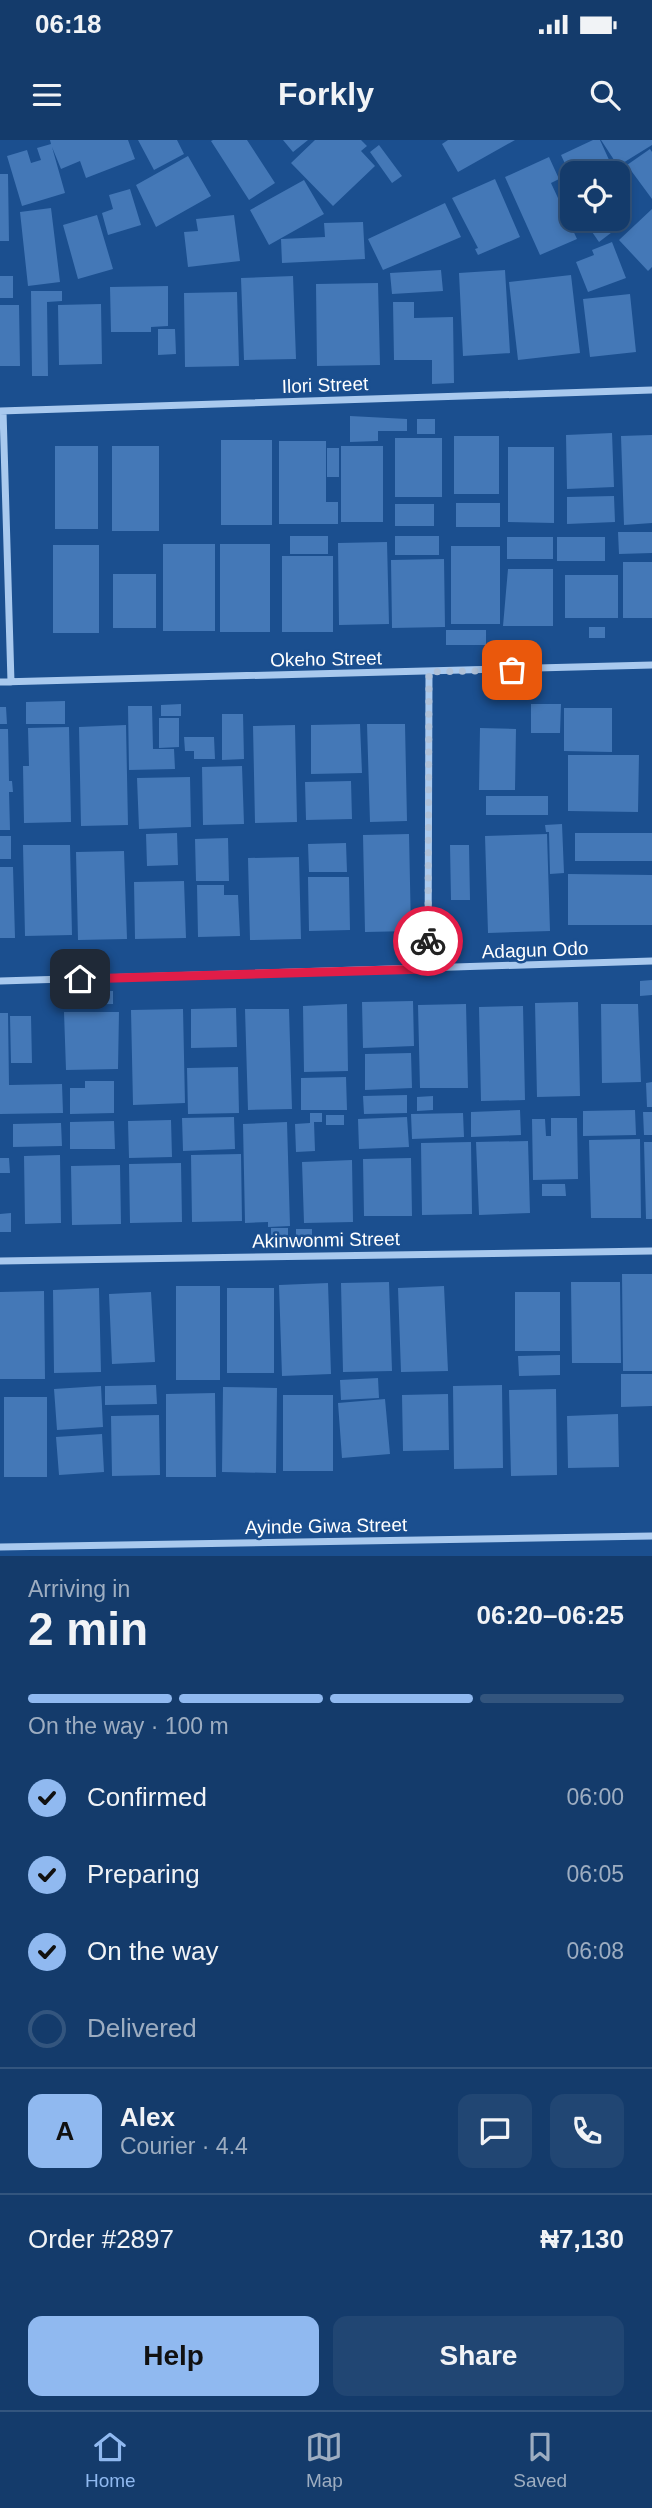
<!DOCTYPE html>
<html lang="en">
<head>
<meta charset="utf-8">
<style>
	body { margin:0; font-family:Helvetica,sans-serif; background:#214673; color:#f1f3f6; height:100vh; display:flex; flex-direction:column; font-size:26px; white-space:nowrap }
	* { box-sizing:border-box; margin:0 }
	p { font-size:23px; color:#9dadc1 }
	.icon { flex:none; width:38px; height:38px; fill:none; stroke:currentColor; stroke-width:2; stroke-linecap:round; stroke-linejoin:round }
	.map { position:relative; height:1416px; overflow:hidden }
	.drawer { display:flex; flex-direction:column; background:#143b6b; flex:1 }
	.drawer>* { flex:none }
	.controls { position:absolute; left:560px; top:21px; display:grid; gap:14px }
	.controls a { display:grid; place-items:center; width:70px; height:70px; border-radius:14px; background:#143b6b; box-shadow:0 4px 10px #0003,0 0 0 2px #33557e; font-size:35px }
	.pin { position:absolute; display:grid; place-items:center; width:60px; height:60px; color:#fff; margin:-30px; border-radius:14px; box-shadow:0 4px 10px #0006 }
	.courier { position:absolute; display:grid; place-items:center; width:70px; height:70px; margin:-35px; border:5px solid #e11d48; border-radius:50%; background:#fff; color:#222; box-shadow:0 2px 9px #0007 }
	.summary em { font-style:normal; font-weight:600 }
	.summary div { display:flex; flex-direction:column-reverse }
	.summary { display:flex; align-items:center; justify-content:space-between; height:119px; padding:0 28px }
	h1 { font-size:46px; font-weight:600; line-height:52px }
	.bar { display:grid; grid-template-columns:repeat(4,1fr); gap:10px 7px; align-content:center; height:84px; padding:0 28px }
	.bar i { height:9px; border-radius:5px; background:#33557e }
	.bar .selected { background:#90b9f0 }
	.bar p { grid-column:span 4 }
	.line { display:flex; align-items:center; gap:18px; padding:0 28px; border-top:2px solid #33557e }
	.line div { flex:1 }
	.round { display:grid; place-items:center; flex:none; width:74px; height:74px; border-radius:14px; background:#214673 }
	ol { padding:0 28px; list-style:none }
	li { display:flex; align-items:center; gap:21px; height:77px }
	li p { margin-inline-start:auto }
	li .icon { padding:7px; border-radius:50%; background:#90b9f0; color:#111; stroke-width:4 }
	li:last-child { color:#9dadc1 }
	li i { width:38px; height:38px; border:4px solid #33557e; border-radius:50% }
	.primary-button { display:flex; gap:14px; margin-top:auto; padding:14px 28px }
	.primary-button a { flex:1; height:80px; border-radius:14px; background:#90b9f0; color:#111; font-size:28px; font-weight:600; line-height:80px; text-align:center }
	.primary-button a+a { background:#214673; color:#f1f3f6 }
	.status { display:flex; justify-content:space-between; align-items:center; height:49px; padding:0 35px; background:#143b6b; direction:ltr }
	.status svg { height:19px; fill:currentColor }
	header { display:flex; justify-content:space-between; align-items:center; height:91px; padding:0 28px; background:#143b6b; font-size:32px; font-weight:600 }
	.tab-bar { display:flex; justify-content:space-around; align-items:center; height:98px; border-top:2px solid #33557e; background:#143b6b; font-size:19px; color:#9dadc1 }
	.tab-bar a { display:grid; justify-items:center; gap:4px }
	.tab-bar .selected { color:#90b9f0 }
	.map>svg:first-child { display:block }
</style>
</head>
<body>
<div class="status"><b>06:18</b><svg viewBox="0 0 49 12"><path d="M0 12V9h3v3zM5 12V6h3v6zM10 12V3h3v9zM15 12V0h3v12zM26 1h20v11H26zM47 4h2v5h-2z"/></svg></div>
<header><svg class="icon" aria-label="menu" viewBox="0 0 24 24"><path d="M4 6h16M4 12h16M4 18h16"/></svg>Forkly<svg class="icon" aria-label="search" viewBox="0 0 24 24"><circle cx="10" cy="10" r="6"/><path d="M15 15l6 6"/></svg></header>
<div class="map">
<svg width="652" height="1416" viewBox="0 0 652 1416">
	<rect width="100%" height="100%" fill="#1b4f8f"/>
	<!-- building -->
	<path fill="#4478b7" d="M50,0H128L135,19L86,38L80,21L61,29L52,7L65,53L22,66L7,16L27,10L31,23L41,20L37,8L51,4Z
		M138,0H177L184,14L154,30Z
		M213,0H247L275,43L249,60L211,1Z
		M283,0H308L293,12Z
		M315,0H361L367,6L361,11L375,26L333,66L291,23Z
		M448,0H515L458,32L442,4Z
		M593,0H600L615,33H572V39L561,15Z
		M601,0H652V5L618,26Z
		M379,5L402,36L392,43L370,12Z
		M650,9L652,12V59L627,25Z
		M188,16L211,56L156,87L136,45Z
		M549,17L559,39L551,43L577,99L540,115L505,37Z
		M0,34H8L9,101H0Z
		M618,38L628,59L618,64Z
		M495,39L520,97L478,115L475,109L478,108L452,58Z
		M304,40L324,74L269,105L250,70Z
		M130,49L141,85L108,95L102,73L113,69L109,55Z
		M445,63L461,97L383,130L368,99Z
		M618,67L628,80L599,102L590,89L603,79H618Z
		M51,68L60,142L28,146L20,72Z
		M652,69V127L648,131L619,100Z
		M97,75L113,129L78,139L63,85Z
		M234,75L240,121L188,127L184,92L198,91L196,79Z
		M363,82L365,119L282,123L281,99L325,97L324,83Z
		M612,102L626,138L588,152L576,122L594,115L592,110Z
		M441,130L443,151L392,154L390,133Z
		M505,130L510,213L463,216L459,133Z
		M571,135L580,213L518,220L509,142Z
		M0,136H13V158H0Z
		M293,136L296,219L244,220L241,138Z
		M378,143L380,225L317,226L316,144Z
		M168,146V186L151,187V192H111L110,147Z
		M31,151H62V161L47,162L48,236H32Z
		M237,152L239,226L185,227L184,153Z
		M630,154L636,212L590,217L583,159Z
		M393,162H414V178L453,177L454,243L432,244V220H394Z
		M101,164L102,224L59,225L58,165Z
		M0,165H19L20,226H0Z
		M158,189H175L176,214L158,215Z
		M350,276L407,279V291H378V301L350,302Z
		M417,279H435V294H417Z
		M612,293L614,347L567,349L566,295Z
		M652,295V383L624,385L621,296Z
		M454,296H499V354H454Z
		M395,298H442V357H395Z
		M221,300H272V385H221Z
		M279,301H326V362H338V384H279Z
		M55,306H98V389H55Z
		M112,306H159V391H112Z
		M341,306H383V382H341Z
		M508,307H554V383L508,382Z
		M327,308H339V337H327Z
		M614,356L615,382L567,384V357Z
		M456,363H500V387H456Z
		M395,364H434V386H395Z
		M618,392H652V413L619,414Z
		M290,396H328V414H290Z
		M395,396H439V415H395Z
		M507,397H553V419H507Z
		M557,397H605V421H557Z
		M387,402L389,484L339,485L338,403Z
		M163,404H215V491H163Z
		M220,404H270V492H220Z
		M53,405H99V493H53Z
		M451,406H500V484H451Z
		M282,416H333V492H282Z
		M444,419L445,487L392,488L391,420Z
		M623,422H652V478H623Z
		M508,429H553V486H503Z
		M113,434H156V488H113Z
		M565,435H618V478H565Z
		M589,487H605V498H589Z
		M446,490H486V505H446Z
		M65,561V584H26V562Z
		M181,564V576H161V565Z
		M531,564H561L560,593H531Z
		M128,566H152L153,609H174L175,629L129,630Z
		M0,567H6L7,584H0Z
		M564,568H612V612L564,611Z
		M222,574H243L244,619L222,620Z
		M159,578H179V607L159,608Z
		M360,584L362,633L311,634V585Z
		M367,584H405L407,681L370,682Z
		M126,585L128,685L81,686L79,587Z
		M295,585L297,682L255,683L253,586Z
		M69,587L71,682L24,683L23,626H29L28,588Z
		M480,588L516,589L515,650H479Z
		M0,589H8L9,641H12L13,652H9L10,690H0Z
		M184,597H214L215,619H194V611H185Z
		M568,615H639L638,672L568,671Z
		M242,626L244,684L203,685L202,627Z
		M190,637L191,687L139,689L137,638Z
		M351,641L352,679L306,680L305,642Z
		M486,656H548V675H486Z
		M562,684L564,733L550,734L549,692H546L545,685Z
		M177,693L178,725L147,726L146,694Z
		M575,693H652V721H575Z
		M409,694L411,791L365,792L363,695Z
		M547,694L550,791L488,793L485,696Z
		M0,696H11V719H0Z
		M228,698L229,741H196L195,699Z
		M346,703L347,732H309L308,704Z
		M23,705H70L72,795L25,796Z
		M450,705H469L470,760H451Z
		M124,711L127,799L78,800L76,712Z
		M299,717L301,799L250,800L248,718Z
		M0,727H13L15,798H0Z
		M568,734L652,735V785H568Z
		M308,737H349L350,790L309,791Z
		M184,741L186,798L135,799L134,742Z
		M197,745H224V755H238L240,796L198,797Z
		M652,840V855L640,856V841Z
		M113,851V864L56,865V852Z
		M413,861L414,906L363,908L362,862Z
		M578,862L580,956L537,957L535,863Z
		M347,864L348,931L304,932L303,866Z
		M466,864L468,948H420L418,865Z
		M601,864H638L641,942L602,943Z
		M523,866L525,960L481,961L479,867Z
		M236,868L237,907L191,908V869Z
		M183,869L185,963L133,965L131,870Z
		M245,869H289L292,969L248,970Z
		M64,872H119L118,929L66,930Z
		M0,873H8L9,945L62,944L63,973L0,974Z
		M10,876H31L32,923H11Z
		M411,913L412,948L365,950V914Z
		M238,927L239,973L188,974L187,928Z
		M346,937L347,970H301V938Z
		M85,941H114V973L70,974V948H85Z
		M652,942V967H647L646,943Z
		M407,955V973L364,974L363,956Z
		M433,956V970L417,971V957Z
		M520,970L521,995L471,997V972Z
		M635,970L636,995L583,996V971Z
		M643,972H652V995H644Z
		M310,973H322V982H314L315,1011L296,1012L295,984L310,983Z
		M463,973L464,997L412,999L411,974Z
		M326,975H344V985H326Z
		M234,977L235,1009L183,1011L182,978Z
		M407,977L409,1007L359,1009L358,979Z
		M551,978H577L578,1039L533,1040L532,979H545L546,996H551Z
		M171,980L172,1017L129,1018L128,981Z
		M114,981L115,1009H70V982Z
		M287,982L290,1086L268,1087V1082L245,1083L243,984Z
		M61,983L62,1006L13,1007V984Z
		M640,999L641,1078H591L589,1000Z
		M528,1001L530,1073L479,1075L476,1002Z
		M471,1002L472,1074L422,1075L421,1003Z
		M644,1002H652V1079H646Z
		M241,1014L242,1081L192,1082L191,1015Z
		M60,1015L61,1083L25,1084L24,1016Z
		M0,1018H9L10,1033H0Z
		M411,1018L412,1076H364L363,1019Z
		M352,1020L353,1082L304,1083L302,1022Z
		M181,1023L182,1082L130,1083L129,1024Z
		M120,1025L121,1084L72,1085L71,1026Z
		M542,1044H565L566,1056H542Z
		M11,1073V1092H0V1074Z
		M271,1088H288V1095L271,1098Z
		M296,1089H312V1098H296Z
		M622,1134H652V1231H623Z
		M389,1142L392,1231L343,1232L341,1143Z
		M571,1142H620L621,1223H572Z
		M328,1143L331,1234L282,1236L279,1145Z
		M176,1146H220V1240H176Z
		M444,1146L448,1231L401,1232L398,1148Z
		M99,1148L101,1232L54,1233L53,1150Z
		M227,1148H274V1233H227Z
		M44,1151L45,1239H0V1152Z
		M151,1152L155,1222L112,1224L109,1154Z
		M515,1152H560V1211H515Z
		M560,1215V1235L519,1236L518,1216Z
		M621,1234H652V1266L621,1267Z
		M378,1238L379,1258L341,1260L340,1240Z
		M156,1245L157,1264L105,1265V1246Z
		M502,1245L503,1328L454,1329L453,1246Z
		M101,1246L103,1287L57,1290L54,1249Z
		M223,1247L277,1248L276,1333L222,1332Z
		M556,1249L557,1335L511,1336L509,1250Z
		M215,1253L216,1337H166V1254Z
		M448,1254L449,1310L403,1311L402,1255Z
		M283,1255H333V1331H283Z
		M4,1257H47V1337H4Z
		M385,1259L390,1314L342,1318L338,1263Z
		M618,1274L619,1327L568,1328L567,1276Z
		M159,1275L160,1335L112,1336L111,1276Z
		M102,1294L104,1332L59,1335L56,1297Z"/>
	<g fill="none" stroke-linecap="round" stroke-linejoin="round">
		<!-- minor -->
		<path stroke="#a9c9ee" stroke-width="7" d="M0,271L652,250
			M3,271L11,542
			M0,542L652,525
			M428,829L429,532
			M0,841L652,821
			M0,1121L652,1111
			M0,1407L652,1396"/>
	</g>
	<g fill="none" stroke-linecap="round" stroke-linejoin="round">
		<!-- done -->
		<path stroke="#afc1d8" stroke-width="7" stroke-dasharray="0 12.6" d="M428,801L429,532L512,530"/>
		<!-- route -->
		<path stroke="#e11d48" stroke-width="9" d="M80,839L428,829V801"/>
	</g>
	<g text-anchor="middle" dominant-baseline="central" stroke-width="5" stroke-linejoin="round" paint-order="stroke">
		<!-- street labels -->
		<g font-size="19" fill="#fff" stroke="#1b4f8f">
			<text transform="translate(325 245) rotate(-2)">Ilori Street</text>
			<text transform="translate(326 519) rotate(-1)">Okeho Street</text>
			<text transform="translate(535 810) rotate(-2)">Adagun Odo</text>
			<text transform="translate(326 1100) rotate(-1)">Akinwonmi Street</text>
			<text transform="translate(326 1386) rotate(-1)">Ayinde Giwa Street</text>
		</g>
	</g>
</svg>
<div class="controls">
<a><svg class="icon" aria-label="locate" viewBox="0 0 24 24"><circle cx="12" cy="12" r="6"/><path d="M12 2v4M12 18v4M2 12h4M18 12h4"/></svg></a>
</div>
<div class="pin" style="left:512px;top:530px;background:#ea580c"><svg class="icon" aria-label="bag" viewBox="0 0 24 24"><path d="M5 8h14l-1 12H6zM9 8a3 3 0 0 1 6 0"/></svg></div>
<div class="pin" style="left:80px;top:839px;background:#1f2937"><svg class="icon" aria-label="home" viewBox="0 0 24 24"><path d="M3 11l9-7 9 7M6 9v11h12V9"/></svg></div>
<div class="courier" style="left:428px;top:801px"><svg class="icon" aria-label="bike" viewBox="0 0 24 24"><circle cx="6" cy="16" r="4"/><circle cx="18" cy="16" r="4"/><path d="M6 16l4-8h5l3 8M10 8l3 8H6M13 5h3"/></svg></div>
</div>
<section class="drawer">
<div class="summary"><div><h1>2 min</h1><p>Arriving in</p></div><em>06:20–06:25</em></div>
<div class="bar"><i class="selected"></i><i class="selected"></i><i class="selected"></i><i></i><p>On the way · 100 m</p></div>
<ol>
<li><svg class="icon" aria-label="check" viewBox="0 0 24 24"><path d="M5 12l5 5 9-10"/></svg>Confirmed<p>06:00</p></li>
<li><svg class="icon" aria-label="check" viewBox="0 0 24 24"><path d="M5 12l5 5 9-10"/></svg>Preparing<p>06:05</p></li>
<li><svg class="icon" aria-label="check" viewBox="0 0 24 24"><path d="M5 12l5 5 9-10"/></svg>On the way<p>06:08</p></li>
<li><i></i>Delivered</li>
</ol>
<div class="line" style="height:126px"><b class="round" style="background:#90b9f0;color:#111">A</b><div><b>Alex</b><p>Courier · 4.4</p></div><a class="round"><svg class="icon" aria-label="chat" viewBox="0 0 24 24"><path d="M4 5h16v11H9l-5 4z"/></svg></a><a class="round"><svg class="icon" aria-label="phone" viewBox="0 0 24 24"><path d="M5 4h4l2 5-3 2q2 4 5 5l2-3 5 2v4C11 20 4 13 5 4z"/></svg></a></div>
<div class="line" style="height:91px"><div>Order #2897</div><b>₦7,130</b></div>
<div class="primary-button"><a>Help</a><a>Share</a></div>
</section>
<nav class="tab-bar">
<a class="selected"><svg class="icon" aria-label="home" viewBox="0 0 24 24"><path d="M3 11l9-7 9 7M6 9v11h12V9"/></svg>Home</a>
<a><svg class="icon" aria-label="map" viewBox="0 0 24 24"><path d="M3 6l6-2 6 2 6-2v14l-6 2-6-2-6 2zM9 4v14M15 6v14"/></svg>Map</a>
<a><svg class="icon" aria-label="saved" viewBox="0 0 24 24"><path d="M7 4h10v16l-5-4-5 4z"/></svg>Saved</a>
</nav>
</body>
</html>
